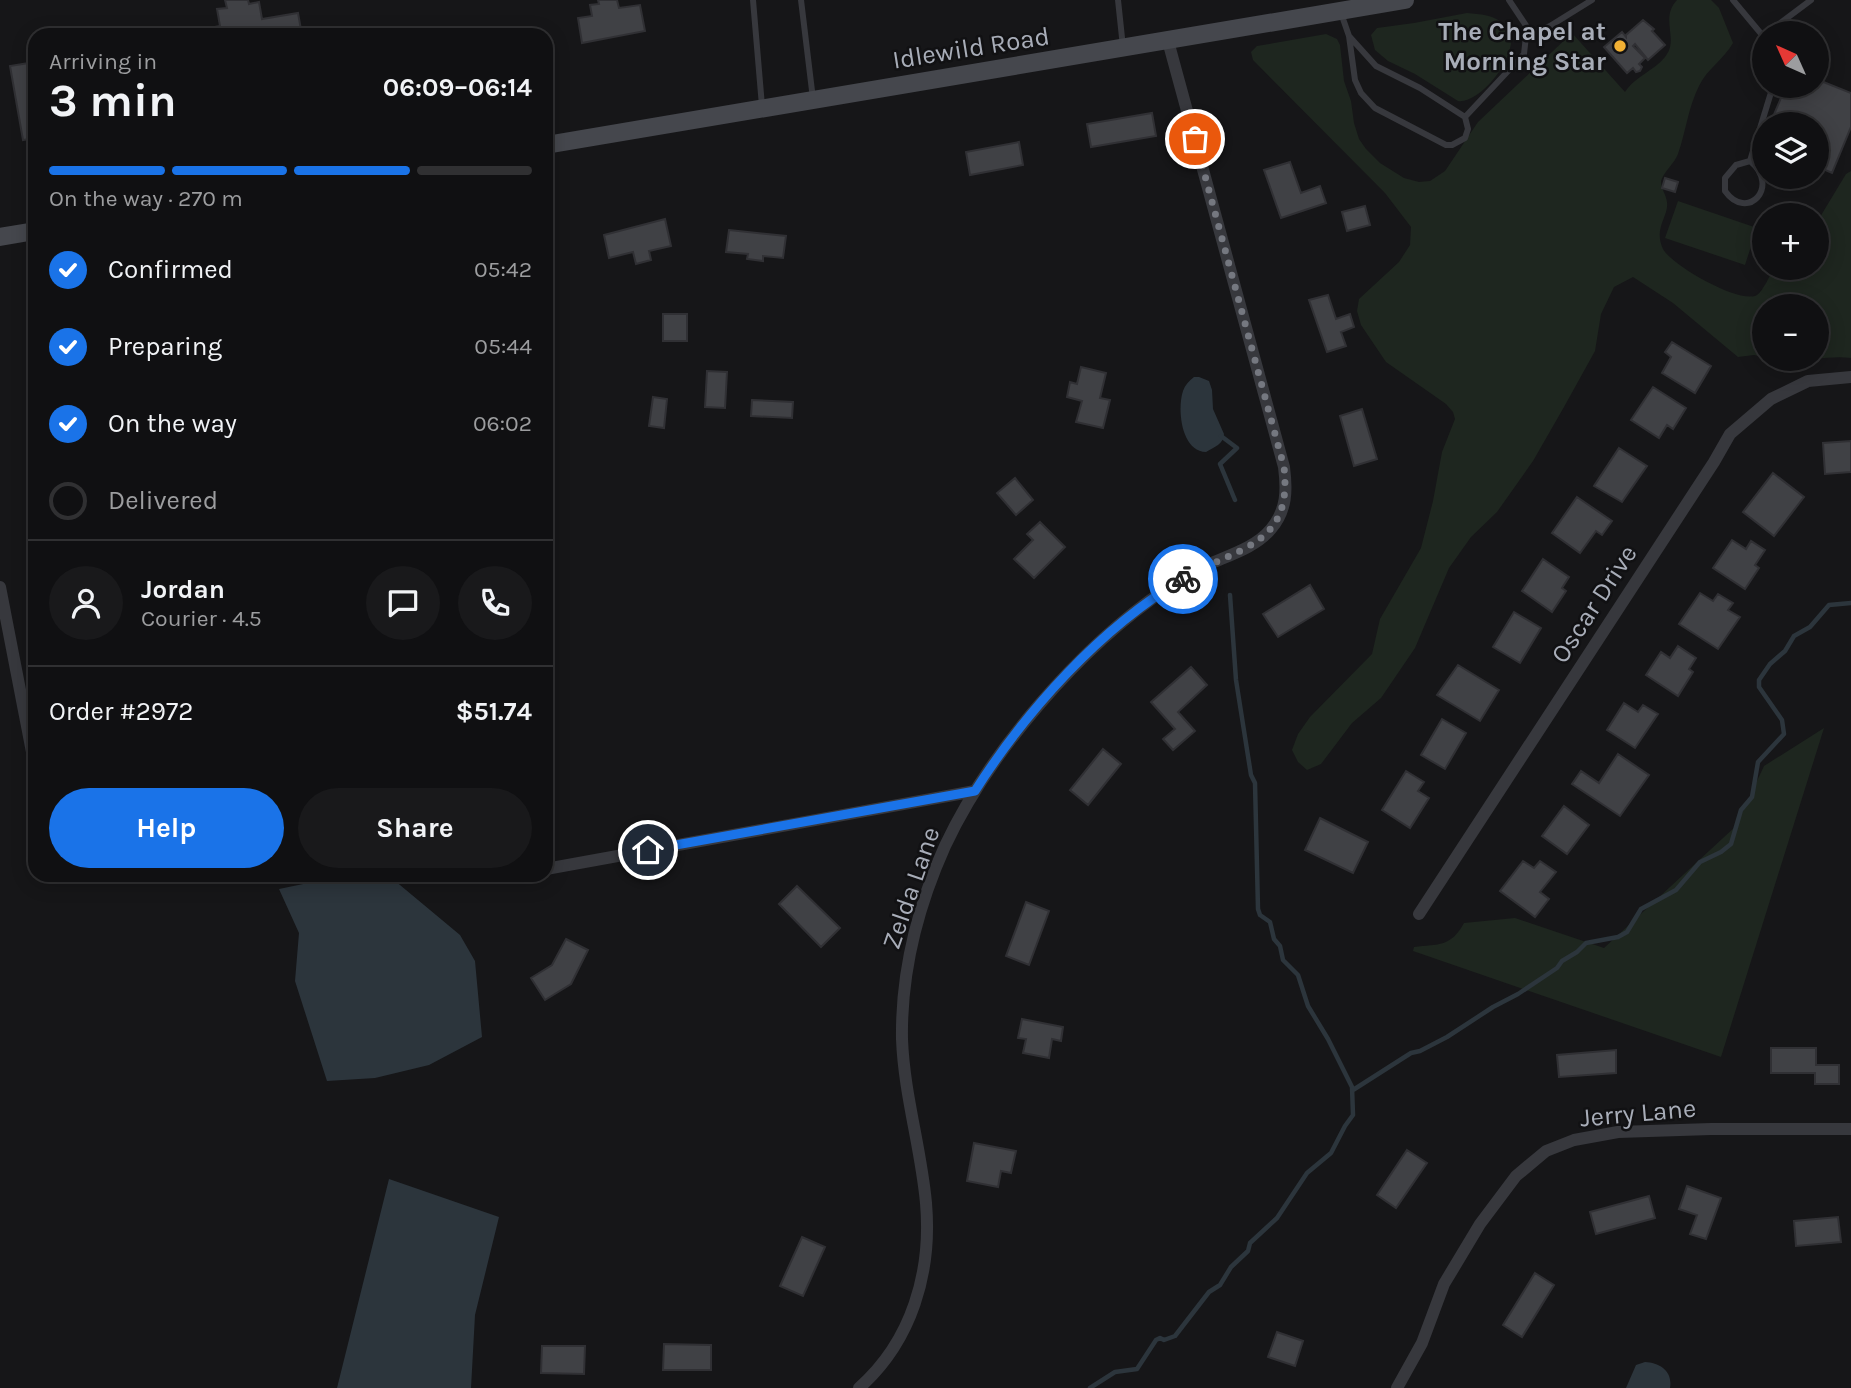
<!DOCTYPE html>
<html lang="en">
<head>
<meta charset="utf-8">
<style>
	body { margin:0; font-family:Karla,sans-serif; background:#19191b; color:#f1f3f6; height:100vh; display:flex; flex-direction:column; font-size:26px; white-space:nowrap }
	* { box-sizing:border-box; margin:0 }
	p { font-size:23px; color:#9c9d9f }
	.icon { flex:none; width:38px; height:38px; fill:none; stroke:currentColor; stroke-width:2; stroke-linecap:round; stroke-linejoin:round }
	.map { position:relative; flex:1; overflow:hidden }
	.details { position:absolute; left:28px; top:28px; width:525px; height:854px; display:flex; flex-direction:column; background:#101012; border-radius:21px; box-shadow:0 4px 18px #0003,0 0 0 2px #303032 }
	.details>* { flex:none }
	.needle { width:46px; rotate:315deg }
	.tools { position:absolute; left:1752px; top:21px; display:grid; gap:14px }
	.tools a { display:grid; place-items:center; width:77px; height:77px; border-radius:50%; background:#101012; box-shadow:0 4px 18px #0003,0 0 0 2px #303032; font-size:35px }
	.pin { position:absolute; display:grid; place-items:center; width:60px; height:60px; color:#fff; margin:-30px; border:4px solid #fff; border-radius:50%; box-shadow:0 2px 7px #0007 }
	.courier { position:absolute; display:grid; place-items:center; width:70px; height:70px; margin:-35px; border:5px solid #1a73e8; border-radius:50%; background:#fff; color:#222; box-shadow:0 2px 9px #0007 }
	.summary em { font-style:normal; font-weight:700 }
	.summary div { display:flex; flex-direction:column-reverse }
	.summary { display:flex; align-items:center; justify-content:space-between; height:119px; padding:0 21px }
	h1 { font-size:46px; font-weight:700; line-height:52px }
	.bar { display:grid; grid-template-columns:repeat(4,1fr); gap:10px 7px; align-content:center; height:84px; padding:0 21px }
	.bar i { height:9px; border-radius:5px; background:#303032 }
	.bar .selected { background:#1a73e8 }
	.bar p { grid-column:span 4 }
	.line { display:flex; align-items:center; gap:18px; padding:0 21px; border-top:2px solid #303032 }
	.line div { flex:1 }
	.round { display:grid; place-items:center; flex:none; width:74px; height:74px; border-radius:37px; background:#19191b }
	ol { padding:0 21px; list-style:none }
	li { display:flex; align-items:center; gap:21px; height:77px }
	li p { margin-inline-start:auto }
	li .icon { padding:7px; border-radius:50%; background:#1a73e8; color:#fff; stroke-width:4 }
	li:last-child { color:#9c9d9f }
	li i { width:38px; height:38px; border:4px solid #303032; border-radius:50% }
	.action { display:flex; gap:14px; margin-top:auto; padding:14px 21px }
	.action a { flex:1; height:80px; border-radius:42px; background:#1a73e8; color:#fff; font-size:28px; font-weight:700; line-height:80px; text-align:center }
	.action a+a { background:#19191b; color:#f1f3f6 }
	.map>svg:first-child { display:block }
</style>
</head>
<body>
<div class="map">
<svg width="1851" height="1388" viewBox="0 0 1851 1388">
	<rect width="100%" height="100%" fill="#161618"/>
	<!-- green -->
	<path fill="#1e261f" d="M1677,0H1711L1719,8L1733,43C1724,59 1707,69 1699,86C1688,108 1686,131 1678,154C1674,164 1665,170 1661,181C1661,189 1666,194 1667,202C1669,217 1653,227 1663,249C1671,265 1741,305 1757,295C1764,290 1769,276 1774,268H1816L1817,222L1846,174L1851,171V358C1825,355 1799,364 1773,359H1816V306H1764V357L1754,355L1738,357L1673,303L1633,277L1614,287L1601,314L1595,351L1564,407L1533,461L1497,512L1471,537L1449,568L1415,648L1381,698L1352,723L1321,764L1307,770L1298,762L1292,750L1298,734L1310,717L1372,654L1380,619L1421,548L1433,501L1442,452L1455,419L1453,412L1446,404L1386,362L1361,325L1357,311L1359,299L1399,262L1410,245L1411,227L1385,193L1253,60L1251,52L1257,46L1326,34L1337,39L1340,45L1344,81L1351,101L1354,123L1359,139L1366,149L1380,163L1404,178L1419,182L1430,181L1445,171L1478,122L1572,33L1625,92C1636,75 1657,70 1667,54C1678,38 1660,18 1677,0Z
		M1467,13C1480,14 1494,15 1504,24C1529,44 1482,105 1458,101L1415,74L1388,61L1375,50L1371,35L1377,28L1414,23Z
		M1678,201L1757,228L1745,265L1665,238Z
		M1824,728L1721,1057L1413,951L1414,947C1439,944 1451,947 1464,923L1515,918L1604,948L1736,826L1764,766Z"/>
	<!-- water -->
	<path fill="#2c353c" d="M1194,377H1199L1209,381L1212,390L1213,409L1224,434C1224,444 1214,447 1206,452C1181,451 1177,409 1183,391C1185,385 1189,381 1194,377Z
		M339,875H388L460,935L475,961L482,1037L429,1065L375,1078L327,1081L295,981L299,933L279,889L337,877Z
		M389,1179L499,1217L475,1315L471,1388H337Z
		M1645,1362C1660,1363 1673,1371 1670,1388H1626L1636,1365Z"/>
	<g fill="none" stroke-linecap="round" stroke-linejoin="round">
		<!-- stream -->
		<path stroke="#2c353c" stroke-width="4.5" d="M1221,436L1237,448L1220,464L1235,500
			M1353,1090L1411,1053L1420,1051L1447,1037L1493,1007L1518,994L1557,968L1562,961L1577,952L1586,943L1618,937L1627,932L1641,909L1676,890L1700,862L1721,852L1731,844L1741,810L1752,797L1758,762L1784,734L1782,720L1759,687V680L1770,664L1785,651L1794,636L1810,627L1829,605L1851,603
			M1090,1388L1115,1372L1137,1369L1156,1340L1160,1338L1164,1340L1175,1336L1209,1292L1220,1285L1231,1267L1248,1251L1250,1243L1277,1218L1307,1173L1331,1153L1345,1126L1353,1115L1352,1087L1328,1039L1308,1006L1298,975L1283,960L1280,946L1274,939L1270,922L1260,915L1258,909L1255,783L1251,775L1236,680L1230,595"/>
	</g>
	<!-- building -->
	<path fill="#404145" stroke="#303034" stroke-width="2" d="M225,0H248L249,4L259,2L262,19L298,13L302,35H171L220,26L217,9L227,8Z
		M598,0H617L619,8L640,5L645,31L582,43L578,18L592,16L590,5L599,4Z
		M1643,20L1654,29L1652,31L1665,45L1648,60L1635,44L1633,46L1645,58L1639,64L1642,67L1640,71L1636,72L1633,68L1627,73L1604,47L1622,32L1626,37V35Z
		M35,62V138L23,140L10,66Z
		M1816,79L1851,93V127L1832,173L1816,166V124H1770L1786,86H1816Z
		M1152,113L1156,136L1091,147L1087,124Z
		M1019,142L1023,165L970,175L966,152Z
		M1290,162L1301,193L1320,186L1326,203L1281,218L1264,170Z
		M1665,178L1678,182L1675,192L1662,188Z
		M1365,206L1370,225L1347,231L1342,212Z
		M665,219L671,246L649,251L651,260L636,264L633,252L609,258L604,235Z
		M729,230L786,236L783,258L763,256V261L747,259L748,254L726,252Z
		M1328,295L1336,319L1350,314L1354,327L1341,332L1346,346L1327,352L1309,300Z
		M663,314H687V341H663Z
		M1672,342L1711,366L1695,393L1662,373L1671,357L1665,352Z
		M1081,367L1106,373L1100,398L1110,400L1103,428L1076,422L1082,401L1067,397L1070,382L1077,384Z
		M707,371L727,372L725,408L705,407Z
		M1653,387L1686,408L1673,429L1667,425L1659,438L1631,420Z
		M653,397L667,399L664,428L649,426Z
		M752,400L793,402L792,418L751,416Z
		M1362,409L1377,459L1354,466L1340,416Z
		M1851,441V472L1825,474L1823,443Z
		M1619,448L1647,466L1622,502L1594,486Z
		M1773,473L1804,497L1774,536L1743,512Z
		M1015,478L1033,500L1016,515L997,493Z
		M1577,497L1612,521L1602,535L1596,531L1580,553L1552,533Z
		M1040,522L1065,547L1034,578L1014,559L1033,540L1027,534Z
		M1732,540L1746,549L1751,541L1765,550L1755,565L1759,568L1745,589L1713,568Z
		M1543,559L1569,577L1562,588L1566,591L1552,612L1522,591Z
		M1310,585L1324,609L1278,637L1263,614Z
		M1700,593L1713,601L1718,594L1733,603L1728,610L1740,617L1718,649L1679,624Z
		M1514,612L1541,628L1520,663L1493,647Z
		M1678,646L1696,658L1689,669L1693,672L1678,696L1646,675L1661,652L1670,658Z
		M1458,665L1499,690L1480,721L1437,695Z
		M1191,667L1207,685L1178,712L1195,731L1173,750L1163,739L1175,729L1151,702Z
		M1624,703L1638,712L1643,705L1658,714L1635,748L1607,730Z
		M1442,719L1466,733L1445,769L1421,755Z
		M1103,749L1121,764L1088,805L1070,790Z
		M1618,754L1649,775L1620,816L1572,784L1581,771L1599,783Z
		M1406,771L1424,782L1418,791L1429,798L1410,828L1382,810Z
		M1564,806L1589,825L1567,854L1542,836Z
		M1320,818L1368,842L1353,873L1305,850Z
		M1523,861L1534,868L1540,861L1556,872L1540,892L1549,899L1535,917L1500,891Z
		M797,886L840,928L821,947L779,904Z
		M1026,902L1049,911L1029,965L1006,956Z
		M566,939L588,950L571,984L545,1000L531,978L552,965Z
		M1022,1019L1063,1027L1061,1041L1052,1039L1049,1058L1023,1053L1026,1039L1018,1038Z
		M1771,1048H1816V1065H1839V1084H1815V1073H1771Z
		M1616,1050V1073L1559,1077L1557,1055Z
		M974,1143L1016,1151L1011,1173L1001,1171L998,1187L967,1181Z
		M1407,1150L1427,1163L1396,1208L1377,1195Z
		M1687,1186L1721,1198L1706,1239L1690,1234L1697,1215L1679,1209Z
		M1649,1196L1655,1218L1596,1234L1590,1212Z
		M1838,1217L1841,1242L1796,1246L1794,1221Z
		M802,1237L825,1247L803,1296L780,1286Z
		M1535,1273L1554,1285L1522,1337L1503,1325Z
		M1277,1332L1303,1341L1295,1366L1268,1357Z
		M664,1344L711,1345V1370H663Z
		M542,1346H585L584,1374L541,1373Z"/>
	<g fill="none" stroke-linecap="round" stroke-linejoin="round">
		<!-- lane -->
		<path stroke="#37383d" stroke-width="6" d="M753,0L762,106
			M801,0L813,99
			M1118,0L1123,47
			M1733,0L1763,36
			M1341,13L1349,36L1355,80L1361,93L1375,108L1446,145H1452L1465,138L1468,129L1465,117L1420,88L1376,66L1349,36
			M1767,33L1811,0
			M1526,37L1550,26L1592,0
			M1465,117L1524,54L1527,27L1509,0
			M1750,161C1781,187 1747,222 1725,191V178L1736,165Z
			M1750,161L1773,86"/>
		<!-- street -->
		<path stroke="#37383d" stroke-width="12" d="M0,587L33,757
			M546,869L975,791
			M1419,914L1714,462L1730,434L1771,399L1808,381L1851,377
			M859,1388C912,1341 932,1272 926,1203C921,1148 904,1094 902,1039C901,973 918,906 945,846C989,752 1080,647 1166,589C1181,579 1197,569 1214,562C1233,554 1257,546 1271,529C1287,510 1287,490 1284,467L1168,41
			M1397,1388L1422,1343L1444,1284L1480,1224L1516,1176L1546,1151L1574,1140L1618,1132L1711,1129H1851"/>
		<!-- secondary -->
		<path stroke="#45474d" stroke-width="18" d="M546,145L1405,0
			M0,237L35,231"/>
	</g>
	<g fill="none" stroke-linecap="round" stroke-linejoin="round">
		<!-- done -->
		<path stroke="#757880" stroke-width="7" stroke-dasharray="0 12.6" d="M1183,579C1238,546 1293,547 1284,467L1195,139"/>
		<!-- route -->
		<path stroke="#1a73e8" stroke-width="9" d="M648,850L975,791C1026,711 1100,628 1183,579"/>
	</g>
	<!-- markers -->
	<circle fill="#f2b134" stroke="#111113" stroke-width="2.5" cx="1620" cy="46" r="7"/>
	<g text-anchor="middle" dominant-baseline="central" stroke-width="5" stroke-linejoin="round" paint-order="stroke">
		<!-- poi labels -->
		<g font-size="26" font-weight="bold" fill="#a8adb8" stroke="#111113" text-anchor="end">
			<text x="1606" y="31">The Chapel at<tspan x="1606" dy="30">Morning Star</tspan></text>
		</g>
		<!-- street labels -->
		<g font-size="26" fill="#a8adb8" stroke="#111113">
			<text transform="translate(971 48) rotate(-9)">Idlewild Road</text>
			<text transform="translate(1594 604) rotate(-57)">Oscar Drive</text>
			<text transform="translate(911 888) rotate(-71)">Zelda Lane</text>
			<text transform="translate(1638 1113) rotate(-5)">Jerry Lane</text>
		</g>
	</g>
</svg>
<div class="tools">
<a><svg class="needle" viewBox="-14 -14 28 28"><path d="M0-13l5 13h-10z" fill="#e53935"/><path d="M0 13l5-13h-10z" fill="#9c9d9f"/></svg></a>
<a><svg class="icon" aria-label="layers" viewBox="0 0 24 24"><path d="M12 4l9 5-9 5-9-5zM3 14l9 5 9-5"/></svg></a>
<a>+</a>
<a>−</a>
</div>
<div class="pin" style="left:1195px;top:139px;background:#ea580c"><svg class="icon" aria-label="bag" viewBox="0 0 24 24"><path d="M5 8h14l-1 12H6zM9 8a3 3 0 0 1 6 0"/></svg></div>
<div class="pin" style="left:648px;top:850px;background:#1f2937"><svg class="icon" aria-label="home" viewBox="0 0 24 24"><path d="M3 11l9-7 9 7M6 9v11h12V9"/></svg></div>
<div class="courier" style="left:1183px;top:579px"><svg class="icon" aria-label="bike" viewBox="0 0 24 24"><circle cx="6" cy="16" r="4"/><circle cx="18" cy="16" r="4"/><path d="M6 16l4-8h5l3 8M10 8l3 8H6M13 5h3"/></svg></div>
<section class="details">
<div class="summary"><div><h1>3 min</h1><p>Arriving in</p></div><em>06:09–06:14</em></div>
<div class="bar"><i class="selected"></i><i class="selected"></i><i class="selected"></i><i></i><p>On the way · 270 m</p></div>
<ol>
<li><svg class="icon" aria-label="check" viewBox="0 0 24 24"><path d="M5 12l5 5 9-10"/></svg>Confirmed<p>05:42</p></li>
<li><svg class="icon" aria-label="check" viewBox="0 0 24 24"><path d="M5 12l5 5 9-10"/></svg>Preparing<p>05:44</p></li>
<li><svg class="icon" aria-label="check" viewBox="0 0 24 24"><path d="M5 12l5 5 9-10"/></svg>On the way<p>06:02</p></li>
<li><i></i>Delivered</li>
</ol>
<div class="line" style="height:126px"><a class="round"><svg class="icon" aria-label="person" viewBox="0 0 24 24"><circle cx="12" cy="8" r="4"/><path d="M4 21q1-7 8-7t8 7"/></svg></a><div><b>Jordan</b><p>Courier · 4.5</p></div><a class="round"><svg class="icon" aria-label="chat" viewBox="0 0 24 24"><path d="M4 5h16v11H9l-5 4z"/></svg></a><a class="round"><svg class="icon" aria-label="phone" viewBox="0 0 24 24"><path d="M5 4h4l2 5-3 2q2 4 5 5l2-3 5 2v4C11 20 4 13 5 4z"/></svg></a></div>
<div class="line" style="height:91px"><div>Order #2972</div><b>$51.74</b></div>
<div class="action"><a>Help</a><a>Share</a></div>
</section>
</div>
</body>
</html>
